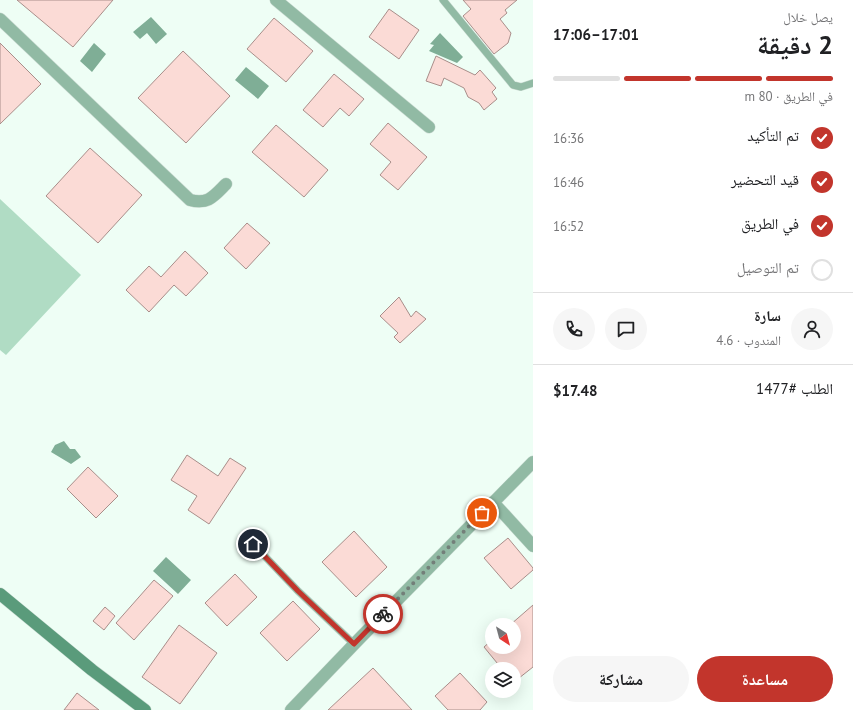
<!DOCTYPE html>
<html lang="ar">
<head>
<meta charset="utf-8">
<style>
	body { margin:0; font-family:"PT Sans","Noto Naskh Arabic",sans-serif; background:#f6f6f6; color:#202124; direction:rtl; height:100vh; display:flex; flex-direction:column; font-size:15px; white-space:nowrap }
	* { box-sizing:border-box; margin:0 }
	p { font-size:13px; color:#757577 }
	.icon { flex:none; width:22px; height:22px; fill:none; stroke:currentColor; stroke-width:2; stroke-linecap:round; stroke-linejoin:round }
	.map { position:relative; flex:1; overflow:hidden; direction:ltr }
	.sheet { display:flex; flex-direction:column; background:#fff; width:320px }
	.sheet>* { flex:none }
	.needle { width:26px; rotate:144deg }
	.fabs { position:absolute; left:485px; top:618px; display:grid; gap:8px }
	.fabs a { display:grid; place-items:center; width:36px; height:36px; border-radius:50%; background:#fff; box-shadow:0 4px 16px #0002; font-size:20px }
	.pin { position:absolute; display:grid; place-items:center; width:34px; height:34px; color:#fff; margin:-17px; border:2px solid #fff; border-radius:50%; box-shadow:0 1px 4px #0007 }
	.courier { position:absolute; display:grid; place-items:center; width:40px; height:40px; margin:-20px; border:3px solid #c2352c; border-radius:50%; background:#fff; color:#222; box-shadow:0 1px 5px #0007 }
	.summary em { font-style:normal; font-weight:700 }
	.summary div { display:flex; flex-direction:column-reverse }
	.summary { display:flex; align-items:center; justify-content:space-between; height:68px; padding:0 20px }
	h1 { font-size:26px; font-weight:700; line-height:30px }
	.bar { display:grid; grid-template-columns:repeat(4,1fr); gap:6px 4px; align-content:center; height:48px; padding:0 20px }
	.bar i { height:5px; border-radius:3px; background:#e0e0e0 }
	.bar .active { background:#c2352c }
	.bar p { grid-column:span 4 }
	.line { display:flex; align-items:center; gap:10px; padding:0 20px; border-top:1px solid #e0e0e0 }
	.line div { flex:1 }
	.round { display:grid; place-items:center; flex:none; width:42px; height:42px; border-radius:21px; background:#f6f6f6 }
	ol { padding:0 20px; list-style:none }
	li { display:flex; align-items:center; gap:12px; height:44px }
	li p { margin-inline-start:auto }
	li .icon { padding:4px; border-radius:50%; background:#c2352c; color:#fff; stroke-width:4 }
	li:last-child { color:#757577 }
	li i { width:22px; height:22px; border:2px solid #e0e0e0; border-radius:50% }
	.primary-button { display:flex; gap:8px; margin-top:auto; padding:8px 20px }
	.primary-button a { flex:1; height:46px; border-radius:24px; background:#c2352c; color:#fff; font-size:16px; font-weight:700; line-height:46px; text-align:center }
	.primary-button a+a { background:#f6f6f6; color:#202124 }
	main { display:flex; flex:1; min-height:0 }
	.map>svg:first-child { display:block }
</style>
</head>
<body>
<main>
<section class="sheet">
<div class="summary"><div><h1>2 دقيقة</h1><p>يصل خلال</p></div><em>17:01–17:06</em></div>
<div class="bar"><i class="active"></i><i class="active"></i><i class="active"></i><i></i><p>في الطريق · 80 m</p></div>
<ol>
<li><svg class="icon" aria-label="check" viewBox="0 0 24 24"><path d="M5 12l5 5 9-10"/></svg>تم التأكيد<p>16:36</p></li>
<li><svg class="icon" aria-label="check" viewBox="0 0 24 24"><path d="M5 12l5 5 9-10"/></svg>قيد التحضير<p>16:46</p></li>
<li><svg class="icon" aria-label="check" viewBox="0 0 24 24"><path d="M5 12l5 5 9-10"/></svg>في الطريق<p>16:52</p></li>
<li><i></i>تم التوصيل</li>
</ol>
<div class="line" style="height:72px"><a class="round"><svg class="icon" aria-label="person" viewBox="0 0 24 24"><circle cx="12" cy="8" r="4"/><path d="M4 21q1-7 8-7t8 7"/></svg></a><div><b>سارة</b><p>المندوب · 4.6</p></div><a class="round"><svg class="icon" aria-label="chat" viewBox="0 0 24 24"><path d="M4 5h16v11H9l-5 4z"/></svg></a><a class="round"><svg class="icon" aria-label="phone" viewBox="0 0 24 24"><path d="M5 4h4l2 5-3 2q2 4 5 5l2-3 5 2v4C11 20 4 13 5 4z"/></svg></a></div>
<div class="line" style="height:52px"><div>الطلب #1477</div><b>$17.48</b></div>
<div class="primary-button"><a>مساعدة</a><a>مشاركة</a></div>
</section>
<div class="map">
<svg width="533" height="710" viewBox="0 0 533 710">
	<rect width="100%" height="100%" fill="#eefef5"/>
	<!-- green -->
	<path fill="#b0dcc4" d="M0,199L81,275L6,355L0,350Z"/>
	<!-- water -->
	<path fill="#7fae96" d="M151,17L167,34L156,44L147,33L140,39L133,32Z
		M440,33L463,57L457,63L429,51L434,45L430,44Z
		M94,43L106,54L92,72L80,61Z
		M246,67L269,86L258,99L235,80Z
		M64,441L70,449H75L81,457L71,464L51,452L55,445Z
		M166,557L191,580L178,594L153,571Z"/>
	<!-- building -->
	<path fill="#fbdbd6" stroke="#a98e8a" d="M17,0H113L73,47Z
		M463,0H517L505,10L507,13L500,19L511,33L508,43L494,54L463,16L471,9Z
		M389,9L419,30L399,59L369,37Z
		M274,18L313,51L286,82L247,49Z
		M0,43L41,84L0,124Z
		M183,51L230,96L186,143L138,98Z
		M436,56L475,75L480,70L496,88L492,92L497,99L484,110L479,103L468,97L464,88L444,78L441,86L426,81Z
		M334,74L364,99L349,116L340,108L323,127L303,110Z
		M388,123L427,157L398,190L380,175L391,162L370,144Z
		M276,125L328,170L304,197L252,152Z
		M90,148L142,195L98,243L46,196Z
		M247,223L270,243L246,269L224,248Z
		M185,251L208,273L186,296L174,285L149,312L126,290L149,266L161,277Z
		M399,297L411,317L416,311L426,319L400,343L394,337L398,333L380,316Z
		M187,455L218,476L230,458L246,468L209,524L188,510L197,496L171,480Z
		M88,467L118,496L96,518L67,489Z
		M354,531L387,567L356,597L322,562Z
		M508,538L533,568V570L511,589L484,558Z
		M235,574L257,597L227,626L205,603Z
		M154,580L173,596L134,640L116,623Z
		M293,601L320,629L287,661L260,633Z
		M533,605V667L514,682V669H502L484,647L492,640V647H514V625H510Z
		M105,607L115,616L104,630L93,621Z
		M179,625L217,653L180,704L142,677Z
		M373,668L412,710H328Z
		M460,673L487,702L480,710H448L435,696Z
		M77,693L99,710H64Z"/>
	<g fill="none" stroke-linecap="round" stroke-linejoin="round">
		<!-- lane casing -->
		<g stroke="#ccdbd3" stroke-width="8">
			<path id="lane" d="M443,0L513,85L521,87L533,83
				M253,544L298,591L354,644"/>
		</g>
		<!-- street casing -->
		<g stroke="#ccdbd3" stroke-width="13">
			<path id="street" d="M276,0L429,127
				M0,19L190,200C208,205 214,196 226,184
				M493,502L533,546
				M291,710L361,637L533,462"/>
		</g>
		<!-- secondary casing -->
		<g stroke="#ccdbd3" stroke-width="13">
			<path id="secondary" d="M0,594L92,670L145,710"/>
		</g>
		<!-- lane -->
		<use href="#lane" stroke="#91baa4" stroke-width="7"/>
		<!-- street -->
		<use href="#street" stroke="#91baa4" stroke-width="12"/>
		<!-- secondary -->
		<use href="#secondary" stroke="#5a9b7b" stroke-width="12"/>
	</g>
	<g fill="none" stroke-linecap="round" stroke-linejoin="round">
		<!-- done -->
		<path stroke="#737f79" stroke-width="4" stroke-dasharray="0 7.2" d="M383,614L482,513"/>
		<!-- route -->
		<path stroke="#c2352c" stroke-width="5" d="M253,544L298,591L354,644L383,614"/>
	</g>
</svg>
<div class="fabs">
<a><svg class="needle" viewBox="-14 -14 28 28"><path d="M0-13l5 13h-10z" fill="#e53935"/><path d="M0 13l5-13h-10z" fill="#757577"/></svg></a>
<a><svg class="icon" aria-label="layers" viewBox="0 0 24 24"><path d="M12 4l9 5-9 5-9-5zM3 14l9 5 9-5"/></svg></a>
</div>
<div class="pin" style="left:482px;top:513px;background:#ea580c"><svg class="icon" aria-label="bag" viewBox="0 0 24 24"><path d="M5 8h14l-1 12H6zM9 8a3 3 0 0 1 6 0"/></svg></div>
<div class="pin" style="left:253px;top:544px;background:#1f2937"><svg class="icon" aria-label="home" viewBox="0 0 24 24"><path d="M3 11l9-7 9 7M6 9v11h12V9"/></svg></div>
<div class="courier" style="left:383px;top:614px"><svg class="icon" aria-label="bike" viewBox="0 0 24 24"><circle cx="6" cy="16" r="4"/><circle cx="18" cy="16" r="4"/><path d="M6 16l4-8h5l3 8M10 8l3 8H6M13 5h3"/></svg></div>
</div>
</main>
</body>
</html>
